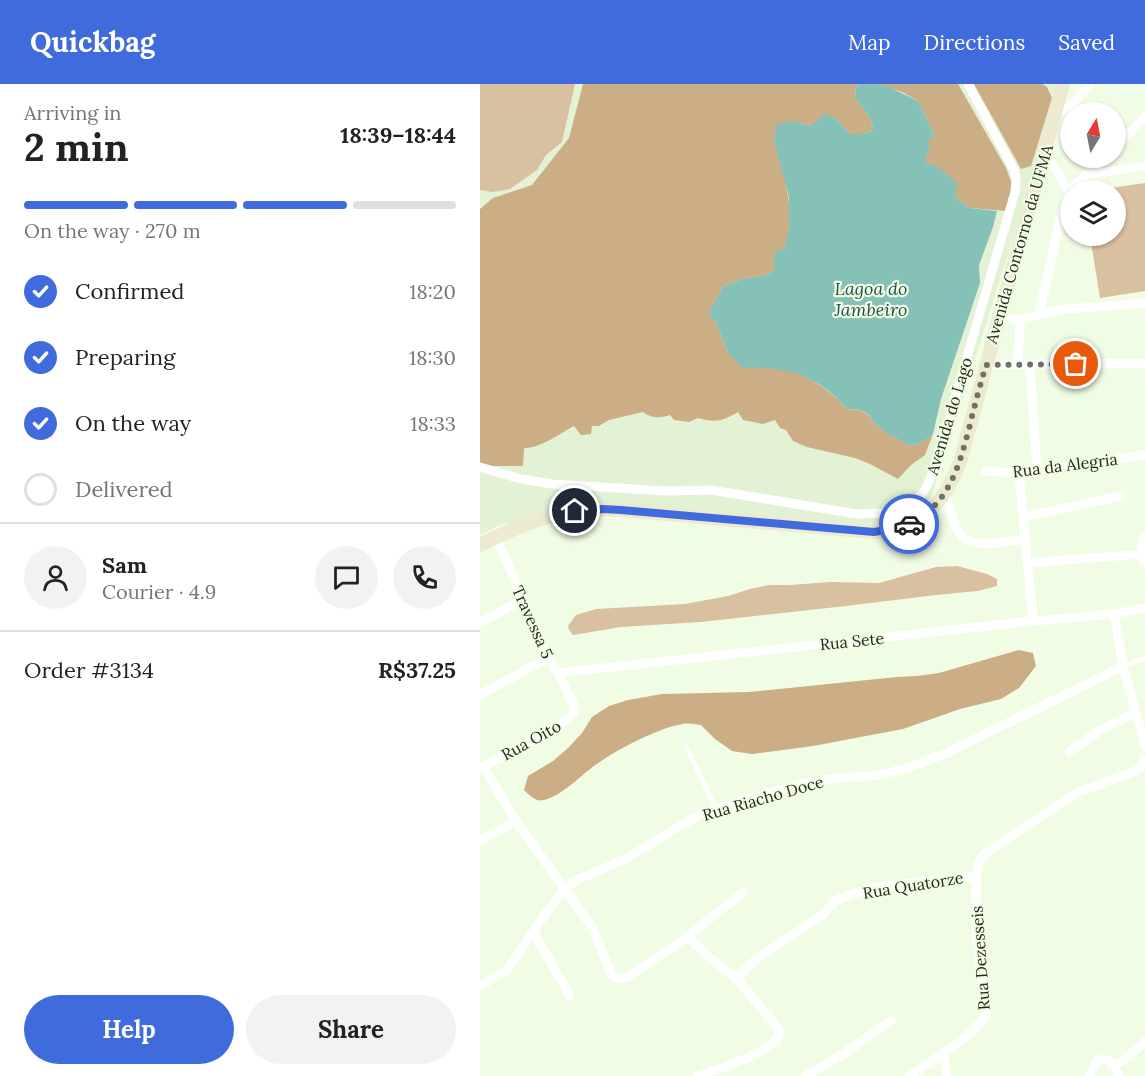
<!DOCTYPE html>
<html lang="en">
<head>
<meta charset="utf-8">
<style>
	body { margin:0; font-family:Lora,serif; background:#f2f2f2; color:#222; height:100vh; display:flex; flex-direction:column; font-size:22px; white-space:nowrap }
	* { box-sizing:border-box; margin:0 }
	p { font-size:20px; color:#767676 }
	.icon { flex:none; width:33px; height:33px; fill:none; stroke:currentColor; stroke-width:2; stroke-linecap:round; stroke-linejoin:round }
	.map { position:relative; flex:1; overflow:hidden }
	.sheet { display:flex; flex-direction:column; background:#fff; width:480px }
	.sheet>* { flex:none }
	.needle { width:39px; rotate:10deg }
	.fabs { position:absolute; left:580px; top:18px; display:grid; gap:12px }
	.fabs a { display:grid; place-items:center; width:66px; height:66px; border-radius:50%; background:#fff; box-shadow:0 2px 4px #0004; font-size:30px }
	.pin { position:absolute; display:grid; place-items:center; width:51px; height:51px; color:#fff; margin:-26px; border:3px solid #fff; border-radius:50%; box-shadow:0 2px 6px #0007 }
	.courier { position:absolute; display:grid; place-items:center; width:60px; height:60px; margin:-30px; border:4px solid #406bdc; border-radius:50%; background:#fff; color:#222; box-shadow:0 2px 8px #0007 }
	.headline em { font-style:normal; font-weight:800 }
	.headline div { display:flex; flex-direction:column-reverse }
	.headline { display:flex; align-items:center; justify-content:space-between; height:102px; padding:0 24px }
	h1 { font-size:39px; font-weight:800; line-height:45px }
	.bar { display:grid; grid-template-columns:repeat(4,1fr); gap:9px 6px; align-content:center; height:72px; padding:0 24px }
	.bar i { height:8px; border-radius:4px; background:#e0e0e0 }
	.bar .active { background:#406bdc }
	.bar p { grid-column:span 4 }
	.line { display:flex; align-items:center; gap:15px; padding:0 24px; border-top:2px solid #e0e0e0 }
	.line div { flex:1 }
	.round { display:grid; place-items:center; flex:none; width:63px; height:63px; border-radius:32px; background:#f2f2f2 }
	ol { padding:0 24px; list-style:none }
	li { display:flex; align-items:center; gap:18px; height:66px }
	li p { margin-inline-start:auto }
	li .icon { padding:6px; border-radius:50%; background:#406bdc; color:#fff; stroke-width:4 }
	li:last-child { color:#767676 }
	li i { width:33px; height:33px; border:3px solid #e0e0e0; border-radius:50% }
	.primary-button { display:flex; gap:12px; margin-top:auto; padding:12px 24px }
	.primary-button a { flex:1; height:69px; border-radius:36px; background:#406bdc; color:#fff; font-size:24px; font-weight:800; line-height:69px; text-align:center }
	.primary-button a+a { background:#f2f2f2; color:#222 }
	header { display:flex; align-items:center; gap:36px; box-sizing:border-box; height:84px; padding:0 30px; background:#406bdc; color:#fff }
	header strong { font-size:28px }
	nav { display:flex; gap:33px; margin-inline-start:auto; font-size:21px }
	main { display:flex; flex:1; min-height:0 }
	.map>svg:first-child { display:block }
</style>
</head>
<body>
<header>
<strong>Quickbag</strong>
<nav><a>Map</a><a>Directions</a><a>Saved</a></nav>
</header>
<main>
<section class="sheet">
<div class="headline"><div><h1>2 min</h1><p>Arriving in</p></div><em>18:39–18:44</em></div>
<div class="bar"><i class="active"></i><i class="active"></i><i class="active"></i><i></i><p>On the way · 270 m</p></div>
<ol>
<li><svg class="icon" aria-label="check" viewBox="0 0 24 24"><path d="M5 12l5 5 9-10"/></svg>Confirmed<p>18:20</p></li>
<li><svg class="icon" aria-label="check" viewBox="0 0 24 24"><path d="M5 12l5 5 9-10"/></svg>Preparing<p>18:30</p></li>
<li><svg class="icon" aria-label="check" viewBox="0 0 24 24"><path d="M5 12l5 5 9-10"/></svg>On the way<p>18:33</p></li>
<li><i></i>Delivered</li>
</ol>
<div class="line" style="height:108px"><a class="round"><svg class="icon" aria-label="person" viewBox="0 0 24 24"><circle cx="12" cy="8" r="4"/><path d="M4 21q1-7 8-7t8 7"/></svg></a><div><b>Sam</b><p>Courier · 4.9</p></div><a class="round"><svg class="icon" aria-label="chat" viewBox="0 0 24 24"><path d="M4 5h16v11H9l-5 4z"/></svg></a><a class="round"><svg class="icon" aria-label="phone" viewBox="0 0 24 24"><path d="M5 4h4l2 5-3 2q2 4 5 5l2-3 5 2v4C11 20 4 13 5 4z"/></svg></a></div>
<div class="line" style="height:78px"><div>Order #3134</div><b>R$37.25</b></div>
<div class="primary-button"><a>Help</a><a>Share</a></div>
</section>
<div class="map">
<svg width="665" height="992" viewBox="0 0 665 992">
	<rect width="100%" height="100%" fill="#f1fce5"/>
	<!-- built -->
	<path fill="#e3f2d4" d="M0,0H579L560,68L451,415L421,438L384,446L76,428L17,442L0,451Z"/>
	<!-- green -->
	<path fill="#d9c0a1" d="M0,0H95L82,58L66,71L57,86L30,105L13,108L0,106Z
		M665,99V207L620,214L610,152H636V106H616Z
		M477,482L507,490L517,495V502L498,507L456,511L366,522L221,538L141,543L93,551L89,546L88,542L96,531L116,525L205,520L248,512L270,505L289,501H310L350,498L399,499L456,483Z"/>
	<!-- forest -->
	<path fill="#cbad86" d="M103,0H379L376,4L375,14L391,35L393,46L384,50H370L355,34L331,42L314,37L294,57C302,86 313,116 309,146C307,160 301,174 295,187L282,192L266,194L243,202C239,214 232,218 229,231L237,241L248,269L263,283C277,283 293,282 306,286C329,292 352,307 367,325C391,325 389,336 404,347C412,353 422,357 431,362L441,359L453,350L445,371L431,381L418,395L390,380L375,374L327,363L313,357L306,346L300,344L295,336L283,340L263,336L258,328C243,337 235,339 218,334L209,338L194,336L190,331C180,334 172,335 163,328L129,336L119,342H112L111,350L101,351L94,342C79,350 61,364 44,364L43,382H0V125L13,114L52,101L89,54Z
		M398,0H478L526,84L532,100L527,127L489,124L475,113L458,83L445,79V74L450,66L447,59L454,50L438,17L422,8Z
		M494,0H562L567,3L572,14L551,82L541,85Z
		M539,566L553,569L556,582L539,604L521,615L480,625L423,645L333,662L272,670L252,667L235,655L221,641C215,640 208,639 202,640C178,644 134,667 114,682C100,692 82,712 64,716C56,718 50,712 44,706L48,692L73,677L88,664L102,649L112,633L129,622L148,616L182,610L269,608L417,593L437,592L459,589Z"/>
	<!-- water -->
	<path fill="#85c1b7" d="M379,0H398L409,3L438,17L454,50L448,59L450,66L445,74L446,79L458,83L477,98L475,113L489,124L517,127L513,143L499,181L500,199L461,315L453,350L441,359L431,362C422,357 412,353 404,347C389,336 391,324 367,325C339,291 304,282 263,284L248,269L237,241L229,231C232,218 239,214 243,202L266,194L282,192L295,187L293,175L297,166L304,165L309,146V113L294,57L297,40L314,37L331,42L344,30L355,34L370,50H384L393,46L391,35L375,14L376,4Z"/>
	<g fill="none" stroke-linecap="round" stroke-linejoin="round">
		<!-- lane -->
		<path stroke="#fff" stroke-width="4.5" d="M643,582L665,574
			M206,662L236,725"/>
		<!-- street -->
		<path stroke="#fff" stroke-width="9" d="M575,31L588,24L611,0
			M636,62L656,43L665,32
			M605,91L665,82
			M589,107L624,74
			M559,231L580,136L589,107L565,68
			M519,233L540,236L577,226L665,219
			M506,281L665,279
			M538,281L540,236
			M550,281L557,387
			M0,383L41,395L72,400L186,407L231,406L371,429L382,430L402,429L430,420L441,411L446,404L455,383L535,108L536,96L534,86L488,0
			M505,387L539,389L665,371
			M539,389L553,537
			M464,411C471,420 471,428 474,438C477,444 479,450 484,454C496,465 530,457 546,455
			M544,433L641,412
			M665,452C660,461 662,470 665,479
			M548,479L662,470
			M634,530L643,582L665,662
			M0,539L43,515
			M78,589L553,537L634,530L665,524
			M0,611L68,574
			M589,668L619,647L656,628
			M3,682L36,737L112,843L132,891C137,896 141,895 147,893L205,855L224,839L263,809
			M0,684C18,674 88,642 95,626L94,622L78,589L68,574L16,453
			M0,757L29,741
			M54,849L90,912
			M208,853L231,875L256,894L298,944L300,949C295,968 236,986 217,992
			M256,894L279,873L344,830L353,819L359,815L388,805L412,801L496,792
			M0,902L28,885L68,826L85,805L93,798L147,774L219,731L267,715L321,700L358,694L390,692L408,689L430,683L467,669L643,582
			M463,970L467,992
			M634,981C644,978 656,965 665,957
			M326,992L365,969L411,937
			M430,992C448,980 497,949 506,931L496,848V792L498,781L502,773L507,768L584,717L601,707L656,687L661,683L665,675
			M609,992L617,977C630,971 634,982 639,992"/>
		<!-- secondary -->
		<path stroke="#eeeacf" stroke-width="14" d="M0,461C48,437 85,422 141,426L394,448C441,444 464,420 480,378L583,0"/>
	</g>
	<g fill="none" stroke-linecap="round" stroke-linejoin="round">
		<!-- done -->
		<path stroke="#6c7365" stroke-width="6" stroke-dasharray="0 10.8" d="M429,440C469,420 478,385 489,345C494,323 500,302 506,281L596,280"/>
		<!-- route -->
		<path stroke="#406bdc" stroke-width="8" d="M95,427L123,425L141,426L394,448L418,444L429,440"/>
	</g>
	<g text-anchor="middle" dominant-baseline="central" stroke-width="4.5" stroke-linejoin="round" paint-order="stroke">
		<!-- street labels -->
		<g font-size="16" fill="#252920" stroke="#f1fce5">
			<text transform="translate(539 160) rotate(-74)">Avenida Contorno da UFMA</text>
			<text transform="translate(469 332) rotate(-73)">Avenida do Lago</text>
			<text transform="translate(585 381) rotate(-7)">Rua da Alegria</text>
			<text transform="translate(53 538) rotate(66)">Travessa 5</text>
			<text transform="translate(372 557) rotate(-6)">Rua Sete</text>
			<text transform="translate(51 656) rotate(-29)">Rua Oito</text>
			<text transform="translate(283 714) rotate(-16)">Rua Riacho Doce</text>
			<text transform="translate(433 801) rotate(-9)">Rua Quatorze</text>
			<text transform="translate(500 874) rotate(-94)">Rua Dezesseis</text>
		</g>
		<!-- water labels -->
		<g font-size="18" font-style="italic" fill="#21544d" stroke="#f1fce5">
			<text x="391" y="204">Lagoa do<tspan x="391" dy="21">Jambeiro</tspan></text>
		</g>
	</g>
</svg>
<div class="fabs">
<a><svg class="needle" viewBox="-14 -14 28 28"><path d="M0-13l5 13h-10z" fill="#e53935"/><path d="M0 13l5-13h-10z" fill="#767676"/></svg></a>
<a><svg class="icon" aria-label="layers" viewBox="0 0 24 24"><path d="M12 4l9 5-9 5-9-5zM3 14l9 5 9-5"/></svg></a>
</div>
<div class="pin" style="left:596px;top:280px;background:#ea580c"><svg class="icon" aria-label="bag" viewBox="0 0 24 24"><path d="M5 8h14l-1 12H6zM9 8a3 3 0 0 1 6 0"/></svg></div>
<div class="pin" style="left:95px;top:427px;background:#1f2937"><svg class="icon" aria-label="home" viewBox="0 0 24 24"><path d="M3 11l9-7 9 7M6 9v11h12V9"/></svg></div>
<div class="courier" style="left:429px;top:440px"><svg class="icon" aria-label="car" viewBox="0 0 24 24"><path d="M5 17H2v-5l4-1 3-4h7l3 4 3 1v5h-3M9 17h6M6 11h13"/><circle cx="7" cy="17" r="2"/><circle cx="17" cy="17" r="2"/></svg></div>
</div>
</main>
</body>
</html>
